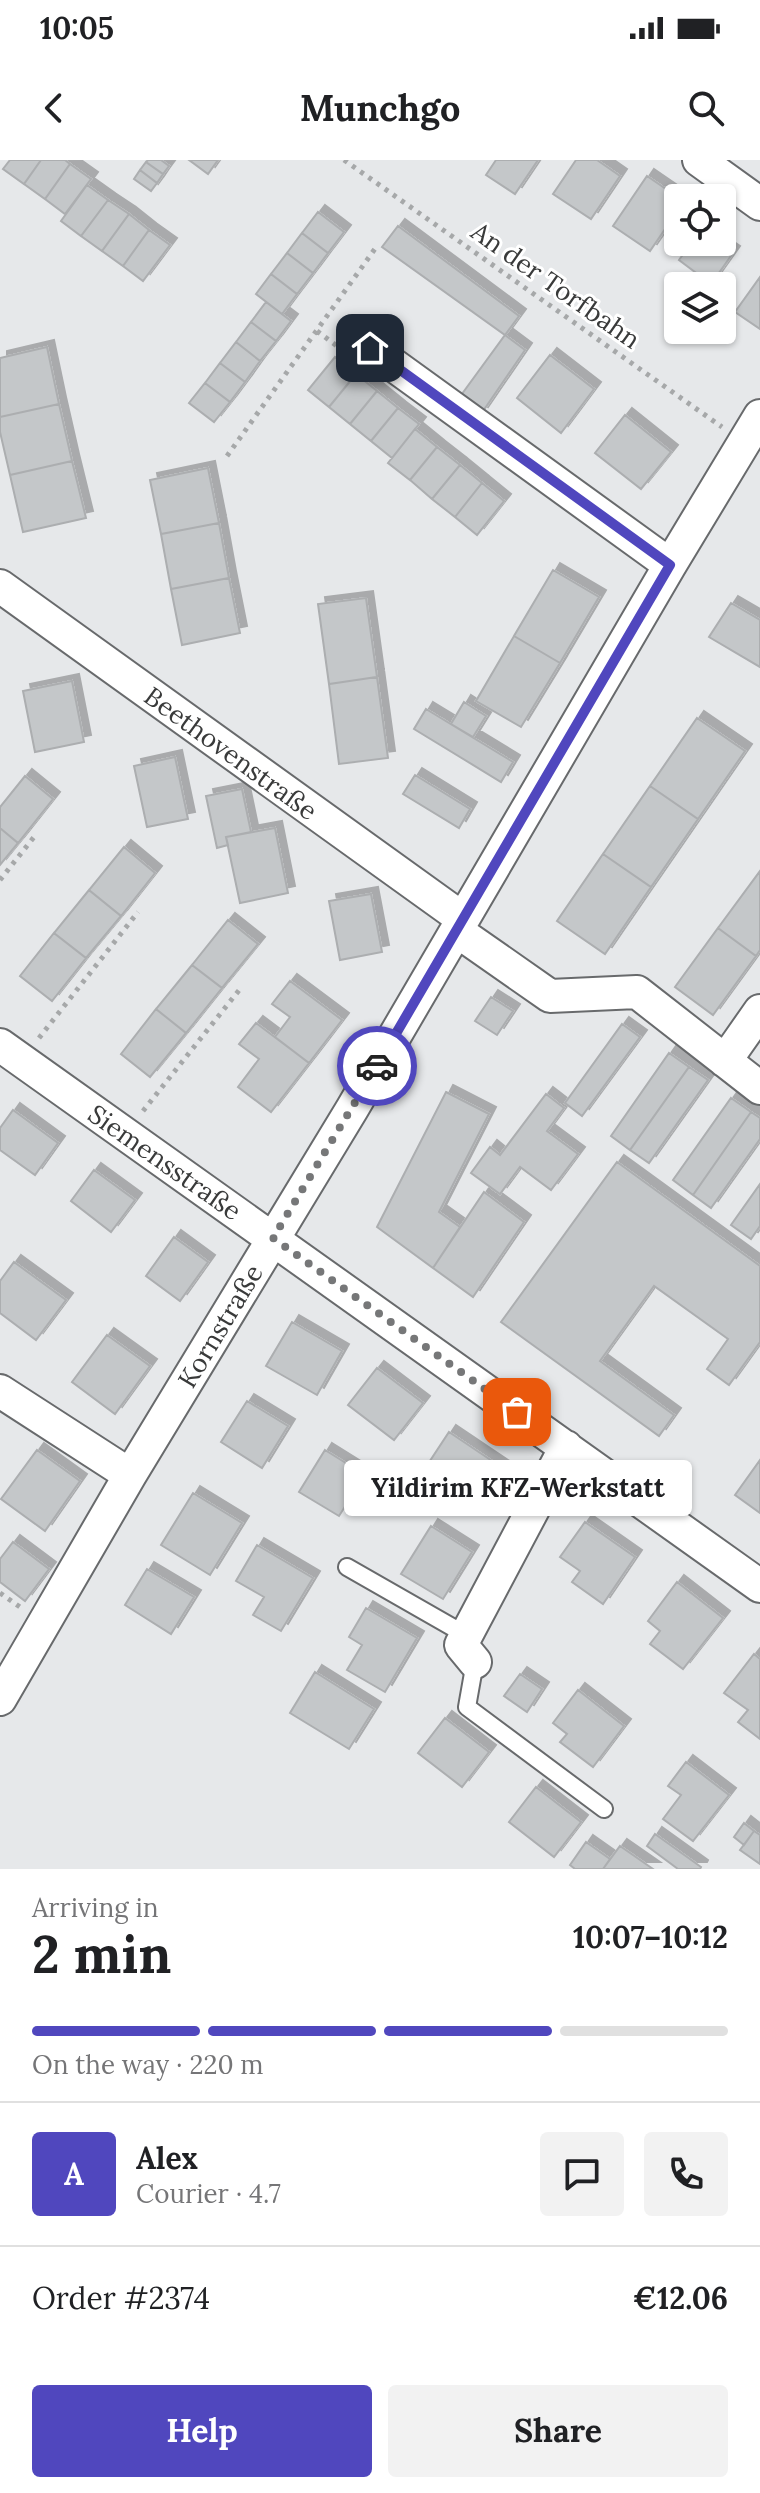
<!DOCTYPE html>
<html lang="en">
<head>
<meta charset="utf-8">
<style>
	body { margin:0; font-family:Lora,serif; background:#f2f2f2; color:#202124; height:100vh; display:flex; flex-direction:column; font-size:30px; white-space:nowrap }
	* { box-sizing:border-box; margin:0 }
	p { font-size:26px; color:#757577 }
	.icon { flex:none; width:44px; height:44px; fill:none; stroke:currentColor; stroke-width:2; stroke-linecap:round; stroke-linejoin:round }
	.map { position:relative; height:1709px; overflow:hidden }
	.sheet { display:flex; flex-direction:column; background:#fff; flex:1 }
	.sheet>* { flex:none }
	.buttons { position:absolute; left:664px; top:24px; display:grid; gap:16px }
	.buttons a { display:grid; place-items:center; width:72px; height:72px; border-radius:8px; background:#fff; box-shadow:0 2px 6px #0004; font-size:40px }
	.pin { position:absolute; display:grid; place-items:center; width:68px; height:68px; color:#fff; margin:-34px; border-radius:16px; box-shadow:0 4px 12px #0006 }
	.courier { position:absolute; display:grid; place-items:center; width:80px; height:80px; margin:-40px; border:6px solid #5047be; border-radius:50%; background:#fff; color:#222; box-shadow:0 2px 10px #0007 }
	.bubble { position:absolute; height:56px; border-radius:8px; background:#fff; box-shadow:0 2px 6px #0004; font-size:26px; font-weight:800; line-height:56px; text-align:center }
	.head em { font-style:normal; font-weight:800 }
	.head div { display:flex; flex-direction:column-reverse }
	.head { display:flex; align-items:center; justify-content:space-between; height:136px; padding:0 32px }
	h1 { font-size:52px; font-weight:800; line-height:60px }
	.bar { display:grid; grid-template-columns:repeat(4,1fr); gap:12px 8px; align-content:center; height:96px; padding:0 32px }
	.bar i { height:10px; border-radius:6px; background:#e0e0e0 }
	.bar .active { background:#5047be }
	.bar p { grid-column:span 4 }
	.line { display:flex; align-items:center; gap:20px; padding:0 32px; border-top:2px solid #e0e0e0 }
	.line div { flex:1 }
	.round { display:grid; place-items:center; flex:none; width:84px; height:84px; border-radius:8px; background:#f2f2f2 }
	.primary-button { display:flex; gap:16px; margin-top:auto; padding:16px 32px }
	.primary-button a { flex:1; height:92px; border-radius:8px; background:#5047be; color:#fff; font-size:32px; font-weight:800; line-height:92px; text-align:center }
	.primary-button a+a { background:#f2f2f2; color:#202124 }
	.status { display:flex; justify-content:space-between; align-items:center; height:56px; padding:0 40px; background:#fff; direction:ltr }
	.status svg { height:22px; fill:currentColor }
	header { display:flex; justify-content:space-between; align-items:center; height:104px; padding:0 32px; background:#fff; font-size:36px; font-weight:800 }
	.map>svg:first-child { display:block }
</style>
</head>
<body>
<div class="status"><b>10:05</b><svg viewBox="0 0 49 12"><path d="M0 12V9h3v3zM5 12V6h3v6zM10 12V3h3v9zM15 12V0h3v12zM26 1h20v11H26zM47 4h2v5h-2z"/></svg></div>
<header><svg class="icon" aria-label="back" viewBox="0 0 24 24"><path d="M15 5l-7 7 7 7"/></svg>Munchgo<svg class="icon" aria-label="search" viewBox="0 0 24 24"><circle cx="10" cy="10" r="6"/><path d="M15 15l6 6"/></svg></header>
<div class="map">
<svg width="760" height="1709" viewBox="0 0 760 1709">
	<defs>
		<filter id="shadow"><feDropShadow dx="7" dy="-7" stdDeviation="0" flood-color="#0004"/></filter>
	</defs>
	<rect width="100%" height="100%" fill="#e6e8ea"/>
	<!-- building -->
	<path fill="#c4c7c9" stroke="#acaeb0" stroke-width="2" filter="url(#shadow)" d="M10,0H41L24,24L3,9Z
		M41,0H65L70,4L45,39L24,24Z
		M148,0H161L169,6L163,14L146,2Z
		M189,0H218L208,14Z
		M496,0H538L515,34L486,15Z
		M576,0H597L620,16L591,59L553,34Z
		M146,2L163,14L157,23L140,10Z
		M70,4L91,19L65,54L45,39Z
		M140,10L157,23L151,31L134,19Z
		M647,16L679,38L678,50L650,91L613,66Z
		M87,25L108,40L81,76L61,61Z
		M108,40L129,54L102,91L81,76Z
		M318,52L344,72L328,93L302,73Z
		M129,54L149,70L123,106L102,91Z
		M398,66L519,156L505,175L382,87Z
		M149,70L170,85L143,121L123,106Z
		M302,73L328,93L313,113L287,93Z
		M692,82H717L733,93L711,124L679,100Z
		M287,93L313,113L297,134L271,114Z
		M271,114L297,134L282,154L256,134Z
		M760,117V169L735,152Z
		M266,142L291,161L276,181L251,162Z
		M251,162L276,181L260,201L236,182Z
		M505,175L525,190L481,254L459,238Z
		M236,182L260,201L245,222L220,203Z
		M47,187L59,244L0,257V198Z
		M550,195L594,229L561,273L517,238Z
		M335,197L356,214L329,247L308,230Z
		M220,203L245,222L230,242L205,223Z
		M356,214L377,231L350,264L329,247Z
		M205,223L230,242L214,262L189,243Z
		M377,231L398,248L371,281L350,264Z
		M59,244L72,301L10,315L0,272V257Z
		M398,248L419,264L392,298L371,281Z
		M625,255L671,292L641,329L595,293Z
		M415,269L437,287L410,320L388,303Z
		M437,287L460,305L432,339L410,320Z
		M72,301L86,358L23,372L10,315Z
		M460,305L482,323L455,357L432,339Z
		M208,308L219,363L161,374L150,320Z
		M482,323L504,341L477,375L455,357Z
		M219,363L229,418L171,429L161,374Z
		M553,410L599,437L560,503L514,476Z
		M229,418L240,473L182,485L171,429Z
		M366,438L377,517L329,524L318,444Z
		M731,443L760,460V507L709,477Z
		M514,476L560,503L521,567L476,541Z
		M377,517L388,598L339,604L329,524Z
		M72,521L84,582L35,592L23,531Z
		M464,542L486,556L473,577L451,564Z
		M426,549L513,602L501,622L414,569Z
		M697,558L745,591L698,659L650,626Z
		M175,597L188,659L147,667L134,606Z
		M415,615L470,649L459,668L403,634Z
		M25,616L53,639L18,683L0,668V647Z
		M650,626L698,659L651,727L603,694Z
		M242,629L251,672L226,677L228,685L217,688L206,636Z
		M0,668L18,683L0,705Z
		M275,668L288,733L240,743L226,677Z
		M124,687L155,713L121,756L89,730Z
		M603,694L651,727L605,794L557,761Z
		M760,711V790L756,796L718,768Z
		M89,730L121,756L86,798L54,773Z
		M371,734L382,792L340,800L329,741Z
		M228,760L258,784L222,828L192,805Z
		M718,768L756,796L713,855L675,827Z
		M54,773L86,798L52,841L20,816Z
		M192,805L222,828L186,873L156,849Z
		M290,821L342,860L309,903L275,877L290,857L272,844Z
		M491,837L513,851L497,875L475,861Z
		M156,849L186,873L150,917L121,894Z
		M256,863L309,903L271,952L238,927L259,899L239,884Z
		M622,864L640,877L582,956L565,943Z
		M669,893L689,907L630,990L611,976Z
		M689,907L708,920L649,1003L630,990Z
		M446,932L489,954L439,1052L460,1067L433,1108L377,1067Z
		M546,934L564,948L547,971L578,994L551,1030L520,1007L500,1034L471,1013L490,987L500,995Z
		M731,938L751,952L693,1035L673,1020Z
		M13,950L58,983L35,1015L0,990V968Z
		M751,952L760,958V979L711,1048L693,1035Z
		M617,1002L760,1106V1182L729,1225L707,1209L728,1179L654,1126L600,1201L674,1255L659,1276L501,1162Z
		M94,1010L135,1040L111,1072L71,1041Z
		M760,1024V1066L751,1079L731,1065Z
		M484,1032L524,1062L473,1137L433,1108Z
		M174,1077L208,1102L180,1141L146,1116Z
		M14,1102L66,1140L36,1180L0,1153V1121Z
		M292,1162L342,1191L317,1235L266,1206Z
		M107,1175L150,1206L115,1254L72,1222Z
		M377,1208L423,1243L394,1280L348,1245Z
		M247,1241L288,1266L262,1308L221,1282Z
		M449,1272L504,1309L480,1346L424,1310Z
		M37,1290L80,1321L45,1371L1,1339Z
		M325,1290L365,1315L339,1356L299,1332Z
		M760,1300V1353L735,1335Z
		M193,1333L242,1363L210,1415L161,1385Z
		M585,1362L635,1397L603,1444L572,1422L580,1411L560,1397Z
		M431,1366L472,1392L443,1439L401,1414Z
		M13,1382L49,1409L25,1441L0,1422V1399Z
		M257,1385L313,1418L281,1471L253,1455L264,1437L236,1421Z
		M147,1409L194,1437L171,1474L125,1445Z
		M677,1422L723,1458L683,1509L650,1484L660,1471L648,1461Z
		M366,1448L417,1478L385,1532L347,1510L362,1485L349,1477Z
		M754,1494L760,1499V1579L738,1562L748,1550L724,1533Z
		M315,1512L374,1549L349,1589L290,1553Z
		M520,1514L542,1529L527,1552L504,1536Z
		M578,1530L624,1566L593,1607L560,1582L567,1574L553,1563Z
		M445,1558L489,1592L462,1627L418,1593Z
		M686,1602L729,1635L693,1681L663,1659L681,1635L668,1626Z
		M536,1627L581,1662L554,1697L509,1662Z
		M744,1663L754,1671L744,1685L734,1677Z
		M754,1671L760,1675V1704L740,1690Z
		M655,1674L701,1707L700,1709H678L647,1686Z
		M586,1682L610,1699L603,1709H575L570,1705Z
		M620,1686L653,1709H603Z"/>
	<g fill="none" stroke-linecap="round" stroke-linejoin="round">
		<!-- lane casing -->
		<g stroke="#686a6c" stroke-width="20">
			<path id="lane" d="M347,1407L466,1475
				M475,1502L467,1547L604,1649"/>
		</g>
		<!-- street casing -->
		<g stroke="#686a6c" stroke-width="36">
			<path id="street" d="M699,0L760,44
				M370,188L670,405
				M0,426L463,759
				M457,771L550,836L637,832L760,928
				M0,885L760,1426
				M725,901L760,851
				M0,1231L130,1315
				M475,1502L461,1485L566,1287
				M0,1539L130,1315L352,949L670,405L760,256"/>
		</g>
		<!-- path -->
		<path stroke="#a6a8a9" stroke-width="5" stroke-dasharray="4 6" stroke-linecap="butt" d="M344,0L722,267
			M317,171L341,189
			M227,296L377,86
			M0,720L34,677
			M39,878L138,752
			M143,951L240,829
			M0,1433L20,1447"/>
		<!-- lane -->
		<use href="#lane" stroke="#fff" stroke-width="16"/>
		<!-- street -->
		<use href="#street" stroke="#fff" stroke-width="32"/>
	</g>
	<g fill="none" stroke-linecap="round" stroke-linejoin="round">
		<!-- done -->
		<path stroke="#767778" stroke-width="8" stroke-dasharray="0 14.4" d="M377,906L273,1078L517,1252"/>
		<!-- route -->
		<path stroke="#5047be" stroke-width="10" d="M370,188L670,405L377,906"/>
	</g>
	<g text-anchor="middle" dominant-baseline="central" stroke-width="6" stroke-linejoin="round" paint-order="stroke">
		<!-- street labels -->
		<g font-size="26" fill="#393a3a" stroke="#fff">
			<text transform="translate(556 125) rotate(35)">An der Torfbahn</text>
			<text transform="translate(231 593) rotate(36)">Beethovenstraße</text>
			<text transform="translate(165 1002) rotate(35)">Siemensstraße</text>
			<text transform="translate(220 1166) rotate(-59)">Kornstraße</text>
		</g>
	</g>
</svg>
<div class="buttons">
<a><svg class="icon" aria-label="locate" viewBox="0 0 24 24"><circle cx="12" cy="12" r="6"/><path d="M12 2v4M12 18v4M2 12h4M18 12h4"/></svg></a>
<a><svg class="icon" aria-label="layers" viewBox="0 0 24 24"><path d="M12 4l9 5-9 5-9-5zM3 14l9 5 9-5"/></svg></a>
</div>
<div class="pin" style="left:517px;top:1252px;background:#ea580c"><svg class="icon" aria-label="bag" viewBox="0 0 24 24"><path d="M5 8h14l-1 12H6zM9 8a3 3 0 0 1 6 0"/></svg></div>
<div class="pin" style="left:370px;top:188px;background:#1f2937"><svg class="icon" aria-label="home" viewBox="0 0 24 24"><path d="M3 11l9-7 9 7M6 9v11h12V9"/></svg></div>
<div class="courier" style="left:377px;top:906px"><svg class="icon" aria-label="car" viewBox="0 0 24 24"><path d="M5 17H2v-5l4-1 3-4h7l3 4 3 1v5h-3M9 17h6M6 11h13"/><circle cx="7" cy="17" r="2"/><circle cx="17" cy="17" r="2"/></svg></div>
<div class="bubble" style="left:344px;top:1300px;width:348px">Yildirim KFZ-Werkstatt</div>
</div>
<section class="sheet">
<div class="head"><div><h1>2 min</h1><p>Arriving in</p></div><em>10:07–10:12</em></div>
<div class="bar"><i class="active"></i><i class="active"></i><i class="active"></i><i></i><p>On the way · 220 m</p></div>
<div class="line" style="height:144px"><b class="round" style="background:#5047be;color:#fff">A</b><div><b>Alex</b><p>Courier · 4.7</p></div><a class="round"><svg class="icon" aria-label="chat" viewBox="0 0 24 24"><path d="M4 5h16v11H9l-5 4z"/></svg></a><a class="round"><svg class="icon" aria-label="phone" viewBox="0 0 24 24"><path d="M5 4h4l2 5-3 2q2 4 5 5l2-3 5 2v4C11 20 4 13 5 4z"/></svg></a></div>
<div class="line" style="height:104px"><div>Order #2374</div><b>€12.06</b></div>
<div class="primary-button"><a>Help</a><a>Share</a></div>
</section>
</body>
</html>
